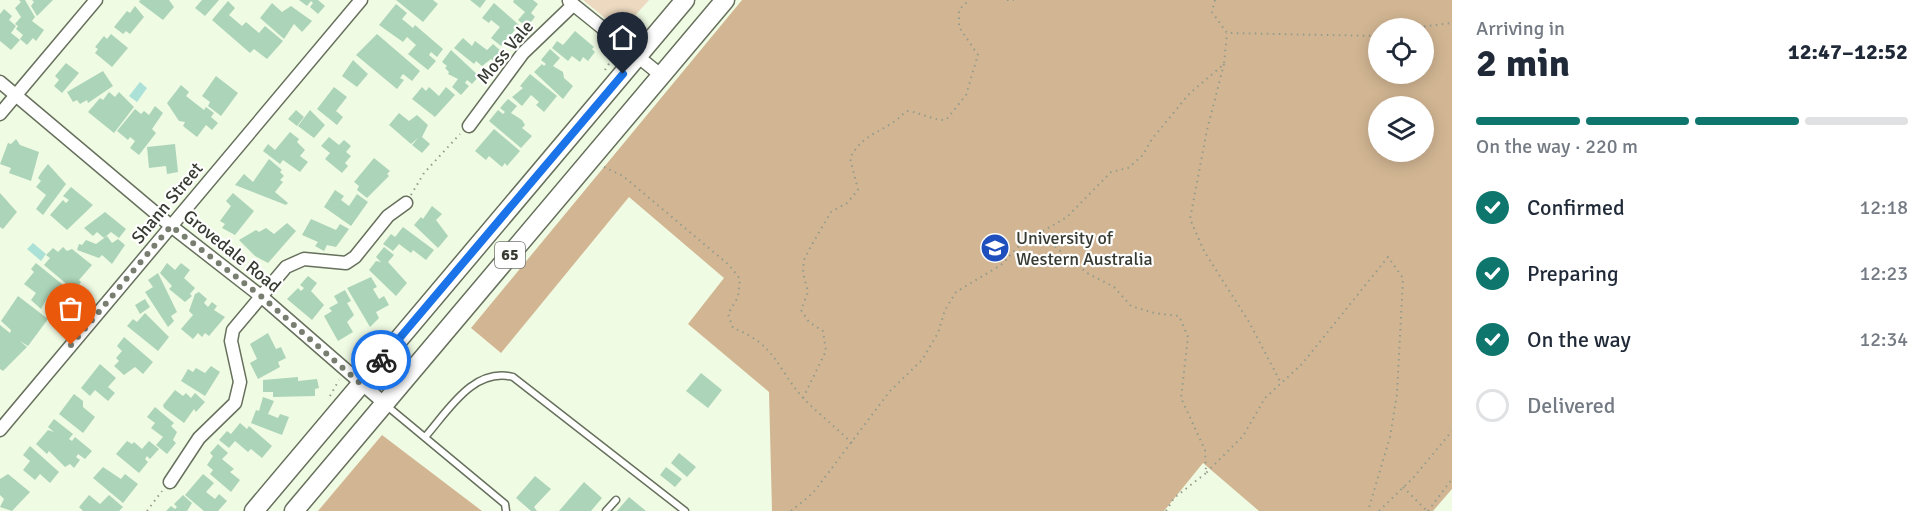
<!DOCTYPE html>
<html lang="en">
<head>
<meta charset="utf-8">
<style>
	body { margin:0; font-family:Signika,sans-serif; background:#f2f2f3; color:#1f2937; height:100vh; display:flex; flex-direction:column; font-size:22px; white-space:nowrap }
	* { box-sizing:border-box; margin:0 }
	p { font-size:20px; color:#747a83 }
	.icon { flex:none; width:33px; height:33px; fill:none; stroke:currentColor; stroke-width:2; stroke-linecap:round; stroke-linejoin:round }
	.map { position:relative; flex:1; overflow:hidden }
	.details { display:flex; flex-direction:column; background:#fff; width:480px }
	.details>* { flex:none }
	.controls { position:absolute; left:1368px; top:18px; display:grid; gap:12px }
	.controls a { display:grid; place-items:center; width:66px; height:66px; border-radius:50%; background:#fff; box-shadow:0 3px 15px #0003; font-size:30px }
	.pin { position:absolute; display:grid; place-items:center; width:51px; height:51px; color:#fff; margin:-62px -26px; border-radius:50% 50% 50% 0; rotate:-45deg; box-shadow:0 0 6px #0007 }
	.pin .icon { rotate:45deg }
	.courier { position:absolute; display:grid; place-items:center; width:60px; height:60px; margin:-30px; border:4px solid #1a73e8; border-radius:50%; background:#fff; color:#222; box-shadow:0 2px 8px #0007 }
	.overview em { font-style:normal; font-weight:800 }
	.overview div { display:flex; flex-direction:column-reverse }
	.overview { display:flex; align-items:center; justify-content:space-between; height:102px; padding:0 24px }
	h1 { font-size:39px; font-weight:800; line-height:45px }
	.bar { display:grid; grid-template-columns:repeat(4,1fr); gap:9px 6px; align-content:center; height:72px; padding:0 24px }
	.bar i { height:8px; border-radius:4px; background:#e0e1e3 }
	.bar .current { background:#0f766e }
	.bar p { grid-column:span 4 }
	ol { padding:0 24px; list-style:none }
	li { display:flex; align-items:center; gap:18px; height:66px }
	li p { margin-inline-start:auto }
	li .icon { padding:6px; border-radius:50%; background:#0f766e; color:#fff; stroke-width:4 }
	li:last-child { color:#747a83 }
	li i { width:33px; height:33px; border:3px solid #e0e1e3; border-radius:50% }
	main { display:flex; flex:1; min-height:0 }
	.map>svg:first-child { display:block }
</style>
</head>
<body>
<main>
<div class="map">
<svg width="1452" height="511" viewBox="0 0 1452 511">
	<rect width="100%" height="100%" fill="#f0fbe4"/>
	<!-- green -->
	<path fill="#ecd9c0" d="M583,0H649L621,31Z"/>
	<!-- forest -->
	<path fill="#d2b693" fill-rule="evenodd" d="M742,0H1452V489L1433,511H1259L1203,463L1164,511H772L769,392L688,324L724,278L629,197L501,353L471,328ZM1378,28H1424V74H1378ZM1378,106H1424V152H1378Z
		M382,435L482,511H318Z"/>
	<!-- water -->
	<path fill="#ace1d7" d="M140,82L147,88L137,102L129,96Z
		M33,243L46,254L41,261L27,249Z"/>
	<!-- building -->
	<path fill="#acd4b8" d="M19,0H25L35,17L32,21L44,30L36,41L33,38L27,45L20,39L23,35L16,29L18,26L15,24L21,17L15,8L21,2Z
		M32,0H53L37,16L31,6L34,2Z
		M140,0H169L174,7L163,20L139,2Z
		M202,0H219L205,16L195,8Z
		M299,0H318L325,6L318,14L310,7L313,3L311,1L307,6Z
		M396,0H433L438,4L423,22Z
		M470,0H486L480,8Z
		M514,0H533L538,4L531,13L535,17L527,27L518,20L525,12L513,2Z
		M228,1L235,8L229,15L242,26L246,22L259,33L265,26L283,41L267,59L254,49L250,53L212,20Z
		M272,3L282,12L291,6L312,21L302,32L294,24L284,39L260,18Z
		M494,3L519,25L510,36L507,34L508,37L501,46L491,38L500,27L491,20L489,23L482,18Z
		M396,4L407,13L402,19L413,28L415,25L443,49L437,57L431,52L429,55L436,61L428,70L408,54L416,45L407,37L403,42L379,25Z
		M135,6L144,17L130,34L126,31L123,34L114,27L127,11L130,13Z
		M4,9L12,16L9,20L16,26L11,33L20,40L11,50L0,41V14Z
		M575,31L594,47L592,49L595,52L588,61L583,57L580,62L572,56L568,61L552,48L557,41L563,45Z
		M111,34L128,48L112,67L95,53L98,49L95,47L104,36L107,39Z
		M377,34L420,71L412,81L403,74L400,78L404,80L397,89L356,55Z
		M463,38L472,46L475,41L487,50L493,44L502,52L494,61L491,59L482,66L476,61L474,64L454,48Z
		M550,49L560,58L553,66L563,72L564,78L573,86L563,99L534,72L542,64L544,66L546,64L541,60Z
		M451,50L479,76L472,84L467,80L465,83L469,86L461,95L452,87L458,79L448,74L449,72L445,68L447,66L442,62Z
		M353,60L368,74L357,87L342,76Z
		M66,63L79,73L62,93L54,86L59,80L55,76Z
		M103,71L113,86L88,103L87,100L80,104L77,100L73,102L67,92Z
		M530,74L557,96L544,112L536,105L539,102L531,95L522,106L512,97L523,88L520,86Z
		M216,76L238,93L221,116L208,106L210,102L202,96Z
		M181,85L189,92L186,96L204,110L206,107L214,113L211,117L218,123L212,130L206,125L197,137L183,126L185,122L179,121L167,103Z
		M334,87L347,97L336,111L343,117L337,125L317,109Z
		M422,87L426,91L429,87L439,96L446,87L455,95L435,117L412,99Z
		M109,92L115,97L119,92L134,107L114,133L88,112L100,98L103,100Z
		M508,99L517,106L511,113L522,120L525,125L522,128L532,136L521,148L489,121L498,110L503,114L505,112L500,108Z
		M155,106L163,113L152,129L156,133L139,155L130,148L135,141L130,137L128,140L117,131L135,109L141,114L144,111L149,115Z
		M296,110L304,117L297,126L288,119Z
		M310,110L325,125L314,138L298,126Z
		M399,113L409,121L417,115L428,125L422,137L430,144L422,153L412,145L418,138L411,144L389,125Z
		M494,129L520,151L507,166L505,163L502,167L489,156L486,160L475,151Z
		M290,132L299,139L297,142L305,150L300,156L308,162L300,172L283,160L280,164L263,151L268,144L275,150Z
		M329,137L339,145L344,140L351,146L346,152L351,156L345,163L348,166L342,173L325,159L330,153L321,146Z
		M16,139L20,145L39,152L31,181L9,173L11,168L0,164L8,143L11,144Z
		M175,144L178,172L167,174L166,166L149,168L147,147Z
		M374,158L390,171L387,174L389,176L367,198L357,190L359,186L354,182Z
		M269,159L282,170L280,172L284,176L280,180L283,182L275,192L288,203L286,205L235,185L244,174L253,182Z
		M48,164L66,184L43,215L36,209L46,195L36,187L41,181L38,178L41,173Z
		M71,187L93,205L67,230L50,215L63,200L66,203L69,200L63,196Z
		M335,190L344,196L341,200L349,206L357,194L368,202L351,226L324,207Z
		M0,193L17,212L3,229L0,227Z
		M233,193L254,211L235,235L222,228L225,224L220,221L231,206L226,201Z
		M432,206L442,214L436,220L448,236L438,248L414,225L421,217L423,219Z
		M105,212L126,229L119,238L111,232L104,238L97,232L93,236L84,228Z
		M311,219L336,230L340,224L349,229L336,247L327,245L324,251L315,246L318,242L302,235Z
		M287,223L296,231L268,263L255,256L239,240L256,230L259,232L266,228L274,234Z
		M403,227L434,250L426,260L413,250L411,253L399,244L393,251L383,244L391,234L395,237Z
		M107,236L112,243L118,239L125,245L112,264L102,255L99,258L77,250L79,244L82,245L86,240L96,244Z
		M63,247L67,251L72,249L92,265L79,280L81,282L75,291L44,265L50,258L46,255L53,248L58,252Z
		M384,247L394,255L388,262L407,283L396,296L369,270L376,261L381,262L376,257Z
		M36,263L68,289L60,299L50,293L41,309L31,300L36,293L24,284L34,272L31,269Z
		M167,263L175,270L181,263L190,270L184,278L195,288L190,294L192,296L185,302L169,289L172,286L160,273Z
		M158,273L177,312L171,316L174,321L168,327L145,292L153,287L148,280Z
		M308,276L317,283L311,291L324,305L312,320L287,299L298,288L301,291L304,288L300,285Z
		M371,277L377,287L373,289L379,299L384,296L389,305L376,312L379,318L370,327L347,288Z
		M345,290L351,301L347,303L354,315L347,322L353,332L338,341L324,316L332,311L329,308L338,303L334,296Z
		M199,292L207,299L204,303L208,307L212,302L217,306L214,310L225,317L209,336L205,333L202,337L198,333L193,339L181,329L193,315L189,311L195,294Z
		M18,296L48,319L28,346L20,341L27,347L3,371L0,369V325L10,333L11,330L1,321Z
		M145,299L150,307L140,314L135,305Z
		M145,313L169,337L158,351L127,326L133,319L137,322Z
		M268,333L276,349L281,347L286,358L278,362L280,367L258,379L250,363L257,359L250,344Z
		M124,337L153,362L143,374L135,367L124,375L114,366L119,361L116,358L122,351L117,346Z
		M100,364L116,378L108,387L115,393L108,401L95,390L90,396L81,388Z
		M211,366L220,372L205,396L181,381L188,369L193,372L196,368L205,373Z
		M701,373L722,390L708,408L686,391Z
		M298,377V381L317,379L319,388L315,389V396L273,397V392H263V380Z
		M175,390L183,396L186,393L191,398L195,393L205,402L196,412L194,409L184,423L164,408L163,405Z
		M74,394L83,401V407L95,417L83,433L59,414Z
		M263,397L274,401L268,414L278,418L280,414L289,417L282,435L251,423L256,410L259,411Z
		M155,407L174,423L171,426L177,432L173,440L176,443L167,454L156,445L163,437L151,428L155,423L147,417Z
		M54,419L73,434L69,439L72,441L75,437L92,451L85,459L78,454L76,457L80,460L74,468L70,464L65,467L49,451L47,454L36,444L48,430L54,432L48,427Z
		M240,423L247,429L249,426L272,446L262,458L251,449L248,452L235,441L229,448L219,440L227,431L231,434Z
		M127,441L132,444L134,442L142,449L149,441L159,449L150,459L147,456L145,459L148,462L139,473L116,454Z
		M218,444L228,453L222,459L234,469L230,472L240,480L231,492L210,474L213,470L207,465L213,456L210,453Z
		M30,446L59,472L50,483L40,474L35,480L23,470L30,461L23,455Z
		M679,453L696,467L687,477L671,463Z
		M103,467L121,479L125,474L138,484L123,503L93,478Z
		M666,467L682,479L675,487L660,475Z
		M8,474L30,492L12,511L0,507L4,499L0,495V479Z
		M203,474L214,483L206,492L215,499L219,494L227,501L218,511H204L185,495Z
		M535,476L551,489L534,507L537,511H531L516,498Z
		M584,482L602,498L591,511H559Z
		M89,495L100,504L109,495L123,507L119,511H83L79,507Z
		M183,495L192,503L187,511H166L171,506L175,509L177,507L174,504Z
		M629,497L646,511H617Z"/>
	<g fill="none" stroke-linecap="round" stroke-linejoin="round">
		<!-- service casing -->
		<g stroke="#66705c" stroke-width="9">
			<path id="service" d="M387,406L505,504L506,511
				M425,437C448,411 473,367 513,377L685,511
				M606,511L616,500"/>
		</g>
		<!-- minor casing -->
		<g stroke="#66705c" stroke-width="15">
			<path id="minor" d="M569,1L662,76
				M0,82L171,226L262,297L384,403
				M0,114L96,0
				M469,126L523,53L573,5
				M0,430L361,0
				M170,482L199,438L235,403L240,382L231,341L233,330L286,267L304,259L346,263L355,257L388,216L406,203"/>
		</g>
		<!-- primary casing -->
		<g stroke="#66705c" stroke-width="21">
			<path id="primary" d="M254,511L685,0
				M294,511L725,0"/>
		</g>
		<!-- path -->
		<path stroke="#949b8b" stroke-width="2" stroke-dasharray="1.5 4.5" stroke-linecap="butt" d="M1007,0H1014
			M1215,0L1212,12L1227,33L1378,36
			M1412,28L1452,23
			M631,37L642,26
			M1224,64L1207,130L1190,219L1204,251L1249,322L1281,383
			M605,70L615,54
			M604,167L623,176L729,265L740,279L738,297L728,314L733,328C777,345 776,368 804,399C819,414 836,428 852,443
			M411,195L424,173L460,134
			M1041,235L1087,273L1114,287L1131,306L1154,313L1179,316L1188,337L1181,398L1205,450L1206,473L1243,436L1265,398L1302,364L1388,257L1403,278L1397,394L1390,437L1368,511
			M354,362L368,351
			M330,396L339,380
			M803,398L826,351L823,331L809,322L801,310L808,292L803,273L804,260L811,246L831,212L847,203L858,190L850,158C866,129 885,134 906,111C921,112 930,120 946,120L966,95L978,55L959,27V10L969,0
			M1403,487L1427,511
			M147,511L162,491
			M791,511L813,493L890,391L922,360L938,333L945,310L956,292L1001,265L1021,244L1067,217L1111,172L1128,168L1143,155L1152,139L1189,94L1224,64L1227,33
			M1166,511L1174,498L1206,473
			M1379,511L1413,478L1452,431
			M1428,511L1452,479"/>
		<!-- service -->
		<use href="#service" stroke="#fff" stroke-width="6"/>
		<!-- minor -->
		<use href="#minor" stroke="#fff" stroke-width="12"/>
		<!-- primary -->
		<use href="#primary" stroke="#fff" stroke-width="18"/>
	</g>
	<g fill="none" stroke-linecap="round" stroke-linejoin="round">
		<!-- done -->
		<path stroke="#787e70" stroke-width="6" stroke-dasharray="0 10.8" d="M71,345L171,226L262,297L361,384L381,360"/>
		<!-- route -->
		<path stroke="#1a73e8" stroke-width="8" d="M381,360L623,74"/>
	</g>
	<!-- icons -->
	<defs>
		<g id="university-disc" transform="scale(1.5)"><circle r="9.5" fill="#1f4fbc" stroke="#fff"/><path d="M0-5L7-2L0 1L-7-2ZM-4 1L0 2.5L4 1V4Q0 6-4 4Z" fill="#fff"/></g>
	</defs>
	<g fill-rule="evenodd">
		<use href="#university-disc" x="995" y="248"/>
	</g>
	<g text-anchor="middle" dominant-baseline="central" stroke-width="4.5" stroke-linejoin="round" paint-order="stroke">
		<!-- shield labels -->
		<rect fill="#fff" stroke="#737670" stroke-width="1.5" x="495" y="242" width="30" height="26" rx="4.5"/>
		<g font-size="16" font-weight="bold" fill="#373b32">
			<text x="510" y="255">65</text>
		</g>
		<!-- street labels -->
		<g font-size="18" fill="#373b32" stroke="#fff">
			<text transform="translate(505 52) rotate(-50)">Moss Vale</text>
			<text transform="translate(167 203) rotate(-50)">Shann Street</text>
			<text transform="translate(232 251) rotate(39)">Grovedale Road</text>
		</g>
		<!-- poi labels -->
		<g font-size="18" fill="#373b32" stroke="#fff" text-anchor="start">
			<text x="1016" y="238">University of<tspan x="1016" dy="21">Western Australia</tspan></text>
		</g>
	</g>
</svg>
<div class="controls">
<a><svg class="icon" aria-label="locate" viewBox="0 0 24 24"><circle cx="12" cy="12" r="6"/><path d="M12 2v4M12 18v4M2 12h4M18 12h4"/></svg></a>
<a><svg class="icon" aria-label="layers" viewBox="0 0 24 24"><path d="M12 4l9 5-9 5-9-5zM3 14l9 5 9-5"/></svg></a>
</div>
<div class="pin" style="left:71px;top:345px;background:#ea580c"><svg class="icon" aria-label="bag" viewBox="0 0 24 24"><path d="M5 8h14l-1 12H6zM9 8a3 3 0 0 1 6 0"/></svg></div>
<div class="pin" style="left:623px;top:74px;background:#1f2937"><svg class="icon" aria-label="home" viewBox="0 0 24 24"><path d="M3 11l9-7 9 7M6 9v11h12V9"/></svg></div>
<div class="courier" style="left:381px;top:360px"><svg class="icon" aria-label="bike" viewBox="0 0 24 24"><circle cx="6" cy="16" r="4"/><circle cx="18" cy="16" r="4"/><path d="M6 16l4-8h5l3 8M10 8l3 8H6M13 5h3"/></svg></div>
</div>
<section class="details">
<div class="overview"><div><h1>2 min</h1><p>Arriving in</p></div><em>12:47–12:52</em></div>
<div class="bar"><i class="current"></i><i class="current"></i><i class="current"></i><i></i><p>On the way · 220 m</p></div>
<ol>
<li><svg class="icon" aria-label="check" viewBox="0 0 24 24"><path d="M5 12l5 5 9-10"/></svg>Confirmed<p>12:18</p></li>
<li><svg class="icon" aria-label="check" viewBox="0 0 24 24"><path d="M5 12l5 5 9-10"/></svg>Preparing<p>12:23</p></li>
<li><svg class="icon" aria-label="check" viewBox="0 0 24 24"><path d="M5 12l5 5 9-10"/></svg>On the way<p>12:34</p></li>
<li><i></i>Delivered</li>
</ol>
</section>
</main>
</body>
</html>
